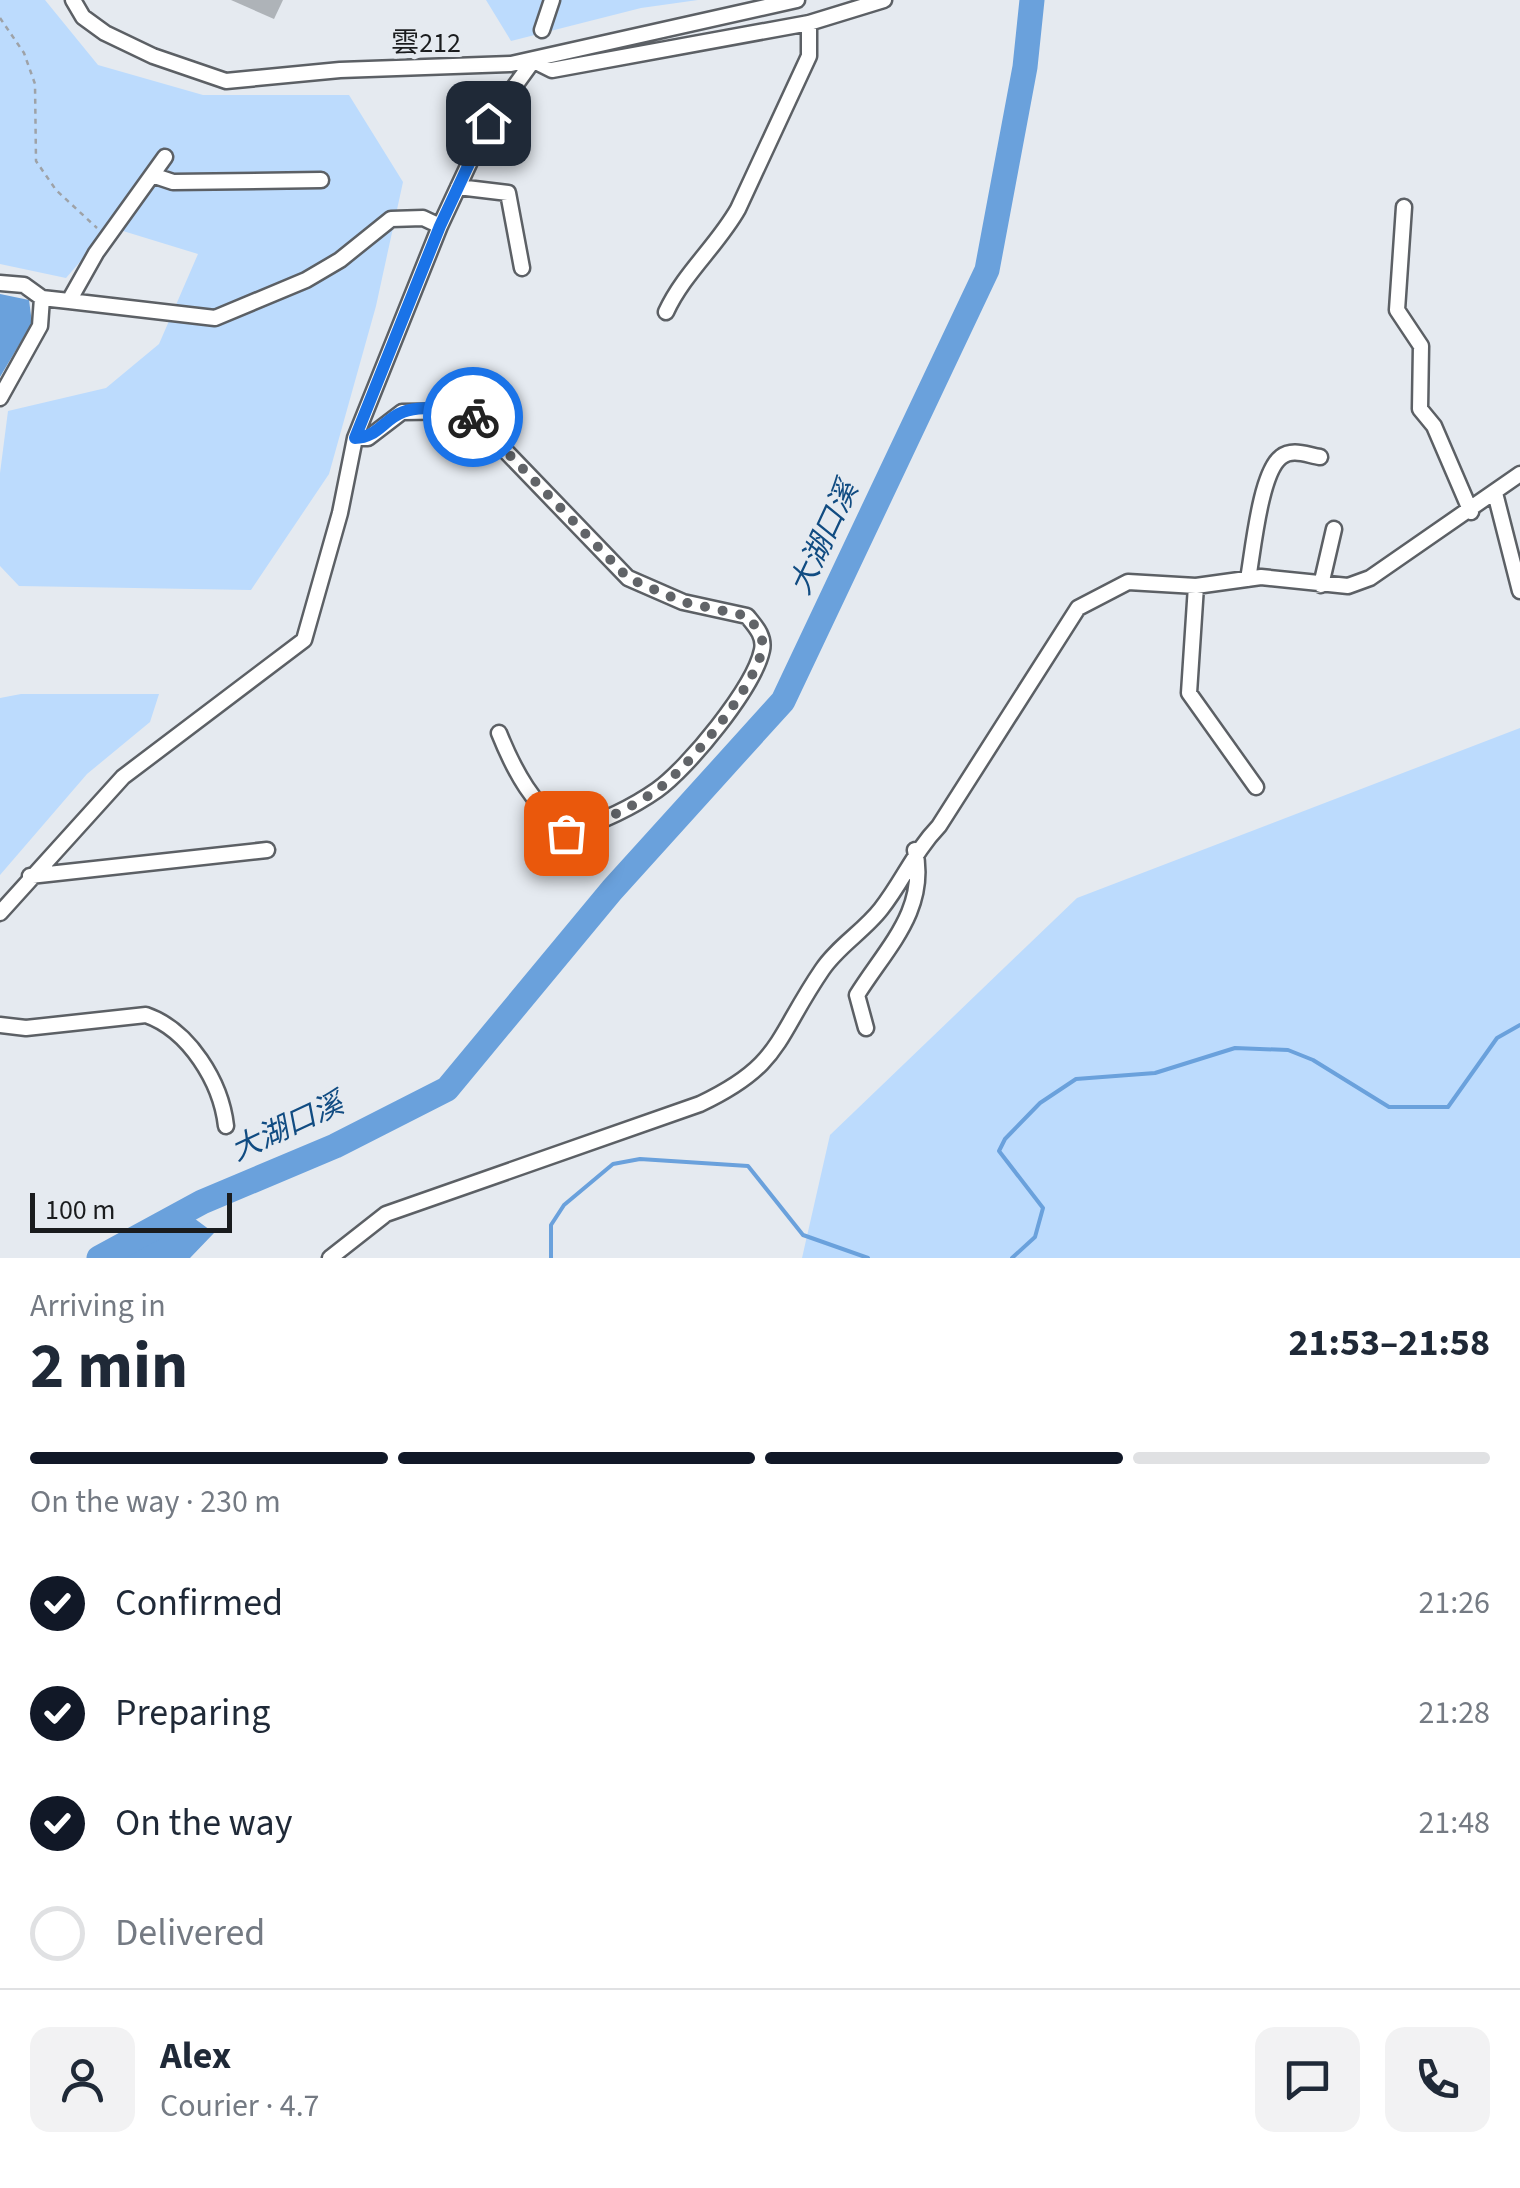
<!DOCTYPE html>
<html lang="en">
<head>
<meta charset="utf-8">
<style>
	body { margin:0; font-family:"Source Sans 3","Noto Sans TC",sans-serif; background:#f2f2f3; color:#1f2937; height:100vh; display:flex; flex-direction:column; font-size:38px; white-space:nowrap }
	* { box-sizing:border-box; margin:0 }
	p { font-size:32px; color:#747a83 }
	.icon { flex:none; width:55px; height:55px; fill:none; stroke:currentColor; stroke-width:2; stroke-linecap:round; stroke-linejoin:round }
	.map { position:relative; height:1258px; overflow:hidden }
	.side { display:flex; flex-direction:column; background:#fff; flex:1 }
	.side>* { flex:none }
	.scale { position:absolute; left:30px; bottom:25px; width:202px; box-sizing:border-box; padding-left:10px; border:5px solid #1a1c1e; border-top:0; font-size:28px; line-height:35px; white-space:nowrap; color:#1a1c1e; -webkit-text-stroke:8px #e5eaf0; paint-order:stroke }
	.pin { position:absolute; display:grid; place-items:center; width:85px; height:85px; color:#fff; margin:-42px; border-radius:20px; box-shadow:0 5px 15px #0006 }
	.courier { position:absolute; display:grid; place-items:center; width:100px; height:100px; margin:-50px; border:8px solid #1a73e8; border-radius:50%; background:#fff; color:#222; box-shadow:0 2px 12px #0007 }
	.head em { font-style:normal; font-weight:700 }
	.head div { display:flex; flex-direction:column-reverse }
	.head { display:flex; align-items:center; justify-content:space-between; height:170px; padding:0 30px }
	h1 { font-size:65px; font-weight:700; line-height:75px }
	.bar { display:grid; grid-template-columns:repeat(4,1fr); gap:15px 10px; align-content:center; height:120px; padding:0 30px }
	.bar i { height:12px; border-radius:8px; background:#e0e1e3 }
	.bar .selected { background:#111827 }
	.bar p { grid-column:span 4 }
	.line { display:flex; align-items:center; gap:25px; padding:0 30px; border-top:2px solid #e0e1e3 }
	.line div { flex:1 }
	.round { display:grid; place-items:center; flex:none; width:105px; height:105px; border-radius:20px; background:#f2f2f3 }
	ol { padding:0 30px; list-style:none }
	li { display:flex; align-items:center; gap:30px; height:110px }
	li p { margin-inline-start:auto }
	li .icon { padding:10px; border-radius:50%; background:#111827; color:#fff; stroke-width:4 }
	li:last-child { color:#747a83 }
	li i { width:55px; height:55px; border:5px solid #e0e1e3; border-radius:50% }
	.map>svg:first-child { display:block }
</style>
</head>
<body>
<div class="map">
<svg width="1520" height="1258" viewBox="0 0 1520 1258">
	<rect width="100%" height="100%" fill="#e5eaf0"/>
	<!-- green -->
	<path fill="#bcdbfd" d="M0,0H45L98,65L203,95H349L403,182L376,306L329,474L251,590L19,586L0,566V473L8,411L106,388L159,344L198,254L110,227L66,278L0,264Z
		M486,0H698L641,8L511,41Z
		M21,694H159L150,722L87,774L0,875V698Z
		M1520,728V1258H802L830,1135L1077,898Z"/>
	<!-- water -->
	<path fill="#6aa1dc" d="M0,294L29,300L32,323L0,377Z
		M179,1207L214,1233L190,1258H94Z"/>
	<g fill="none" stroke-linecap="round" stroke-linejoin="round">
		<!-- stream -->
		<path stroke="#6aa1dc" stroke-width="4" d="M551,1258V1225L564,1205L613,1164L640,1159L748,1166L803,1235L868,1258
			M1012,1258L1035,1237L1043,1208L999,1151L1005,1139L1040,1103L1076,1079L1155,1073L1235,1048L1288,1050L1313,1060L1389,1107H1448L1497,1038L1520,1025"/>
		<!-- river -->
		<path stroke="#6aa1dc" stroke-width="25" d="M99,1258L202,1202L335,1146L447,1089L612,890L783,701L987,270L1025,67L1032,0"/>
	</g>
	<!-- building -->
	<path fill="#aeb3b8" d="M231,0H283L274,19Z"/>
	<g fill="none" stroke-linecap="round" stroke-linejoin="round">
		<!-- minor casing -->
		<g stroke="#5c6065" stroke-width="19">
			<path id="minor" d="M73,0L83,17L105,33L153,56L226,81L340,70L511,64L797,0
				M542,30L552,0
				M534,61L552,70L809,23L884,0
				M155,176L173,182L321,180
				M458,187L508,193L522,268
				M1404,207L1397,310L1421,346L1420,409L1434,426L1471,512
				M0,283L24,285L42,298L40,326L0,398
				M42,298L69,301L96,253L165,157
				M69,301L215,318L306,280L340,260L391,219L423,218L440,226
				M666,312C684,273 717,246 738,209L809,56V23
				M355,438H368L402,412L467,411L628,578L683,602L747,616C755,626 765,636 762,650C754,688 688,768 657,790C630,809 598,823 567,833C533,804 515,773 499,733
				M1495,493L1520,591
				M1248,579C1253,552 1260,473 1281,457C1292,448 1307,455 1320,457
				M1321,585L1334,529
				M1196,586L1189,693L1256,787
				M30,876L267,850
				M0,913L123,777L304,640L340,513L355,438L440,226L488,123L533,61
				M0,1025L26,1028L146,1015C189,1030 221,1082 226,1126
				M866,1028L857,995C887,947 928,910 915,850
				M330,1258L386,1214L700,1104C782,1065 775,1039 822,970C837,947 864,931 881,909C903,881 914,852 939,826L1078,608L1128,582L1196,586L1261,577L1348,586L1370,578L1520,474"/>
		</g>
		<!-- path -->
		<path stroke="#9ea2a7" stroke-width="2.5" stroke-dasharray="5 5" stroke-linecap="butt" d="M0,18L24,53L35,84L36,161L56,190L97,228"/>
		<!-- minor -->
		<use href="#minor" stroke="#fff" stroke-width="14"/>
	</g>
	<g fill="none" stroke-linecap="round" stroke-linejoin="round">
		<!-- done -->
		<path stroke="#616468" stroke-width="10" stroke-dasharray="0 18" d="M473,417L628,578L683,602L747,616C755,626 765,636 762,650C754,688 688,768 657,790C630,809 598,823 566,833"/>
		<!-- route -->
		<path stroke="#1a73e8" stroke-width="12" d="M473,417L467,410C447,410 421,405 403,412C384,419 377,438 355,438L440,226L488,123"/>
	</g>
	<g text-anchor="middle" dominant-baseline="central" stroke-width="10" stroke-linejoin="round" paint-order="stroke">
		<!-- street labels -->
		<g font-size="28" fill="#1a1c1e" stroke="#e5eaf0">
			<text x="426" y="43">雲212</text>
		</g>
		<!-- water labels -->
		<g font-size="30" font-style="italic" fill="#114c82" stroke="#e5eaf0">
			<text transform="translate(824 538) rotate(-65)">大湖口溪</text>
			<text transform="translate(287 1127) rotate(-25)">大湖口溪</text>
		</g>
	</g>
</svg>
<div class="scale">100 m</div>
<div class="pin" style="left:566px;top:833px;background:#ea580c"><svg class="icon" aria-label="bag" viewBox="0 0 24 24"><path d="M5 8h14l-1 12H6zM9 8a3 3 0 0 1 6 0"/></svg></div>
<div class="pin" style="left:488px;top:123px;background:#1f2937"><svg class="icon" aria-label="home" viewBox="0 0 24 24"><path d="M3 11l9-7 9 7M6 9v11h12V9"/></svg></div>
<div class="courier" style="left:473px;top:417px"><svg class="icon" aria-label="bike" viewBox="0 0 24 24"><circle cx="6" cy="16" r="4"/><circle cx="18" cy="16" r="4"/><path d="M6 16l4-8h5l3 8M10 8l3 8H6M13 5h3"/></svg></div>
</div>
<section class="side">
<div class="head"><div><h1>2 min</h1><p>Arriving in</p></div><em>21:53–21:58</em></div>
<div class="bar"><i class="selected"></i><i class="selected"></i><i class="selected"></i><i></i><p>On the way · 230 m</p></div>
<ol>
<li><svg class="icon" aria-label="check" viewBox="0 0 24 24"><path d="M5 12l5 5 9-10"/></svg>Confirmed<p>21:26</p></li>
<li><svg class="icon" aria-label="check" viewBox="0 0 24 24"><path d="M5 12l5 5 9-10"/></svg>Preparing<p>21:28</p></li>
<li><svg class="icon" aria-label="check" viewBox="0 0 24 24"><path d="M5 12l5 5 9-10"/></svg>On the way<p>21:48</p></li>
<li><i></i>Delivered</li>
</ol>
<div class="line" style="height:180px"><a class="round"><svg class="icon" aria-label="person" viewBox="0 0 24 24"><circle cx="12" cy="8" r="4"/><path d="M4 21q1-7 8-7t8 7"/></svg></a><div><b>Alex</b><p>Courier · 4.7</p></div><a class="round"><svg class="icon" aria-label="chat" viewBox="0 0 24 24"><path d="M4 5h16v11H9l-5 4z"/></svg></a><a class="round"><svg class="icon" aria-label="phone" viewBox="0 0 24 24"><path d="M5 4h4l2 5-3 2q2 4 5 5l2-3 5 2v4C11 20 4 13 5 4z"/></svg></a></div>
</section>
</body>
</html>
